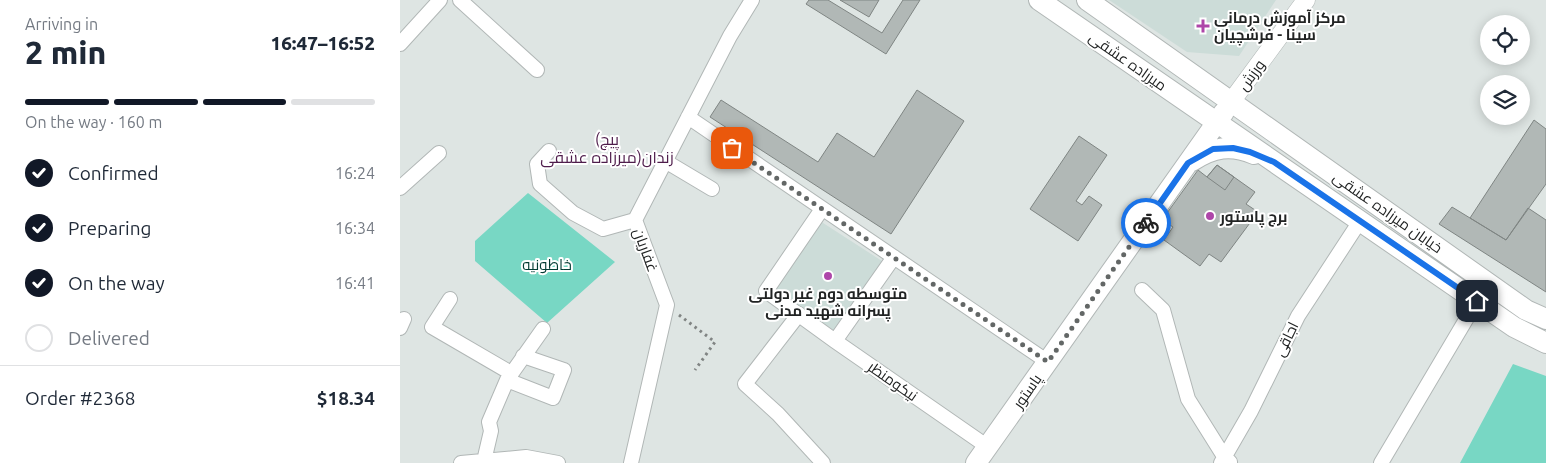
<!DOCTYPE html>
<html lang="en">
<head>
<meta charset="utf-8">
<style>
	body { margin:0; font-family:Ubuntu,Cairo,sans-serif; background:#f2f2f3; color:#1f2937; height:100vh; display:flex; flex-direction:column; font-size:19px; white-space:nowrap }
	* { box-sizing:border-box; margin:0 }
	p { font-size:16px; color:#747a83 }
	.icon { flex:none; width:28px; height:28px; fill:none; stroke:currentColor; stroke-width:2; stroke-linecap:round; stroke-linejoin:round }
	.map { position:relative; flex:1; overflow:hidden }
	.side { display:flex; flex-direction:column; background:#fff; width:400px }
	.side>* { flex:none }
	.buttons { position:absolute; left:1080px; top:15px; display:grid; gap:10px }
	.buttons a { display:grid; place-items:center; width:50px; height:50px; border-radius:50%; background:#fff; box-shadow:0 2px 12px #0003; font-size:25px }
	.pin { position:absolute; display:grid; place-items:center; width:42px; height:42px; color:#fff; margin:-21px; border-radius:10px; box-shadow:0 2px 8px #0006 }
	.courier { position:absolute; display:grid; place-items:center; width:50px; height:50px; margin:-25px; border:4px solid #1a73e8; border-radius:50%; background:#fff; color:#222; box-shadow:0 1px 6px #0007 }
	.overview em { font-style:normal; font-weight:800 }
	.overview div { display:flex; flex-direction:column-reverse }
	.overview { display:flex; align-items:center; justify-content:space-between; height:85px; padding:0 25px }
	h1 { font-size:32px; font-weight:800; line-height:38px }
	.bar { display:grid; grid-template-columns:repeat(4,1fr); gap:8px 5px; align-content:center; height:60px; padding:0 25px }
	.bar i { height:6px; border-radius:4px; background:#e0e1e3 }
	.bar .selected { background:#111827 }
	.bar p { grid-column:span 4 }
	.line { display:flex; align-items:center; gap:12px; padding:0 25px; border-top:1px solid #e0e1e3 }
	.line div { flex:1 }
	ol { padding:0 25px; list-style:none }
	li { display:flex; align-items:center; gap:15px; height:55px }
	li p { margin-inline-start:auto }
	li .icon { padding:5px; border-radius:50%; background:#111827; color:#fff; stroke-width:4 }
	li:last-child { color:#747a83 }
	li i { width:28px; height:28px; border:2px solid #e0e1e3; border-radius:50% }
	main { display:flex; flex:1; min-height:0 }
	.map>svg:first-child { display:block }
</style>
</head>
<body>
<main>
<section class="side">
<div class="overview"><div><h1>2 min</h1><p>Arriving in</p></div><em>16:47–16:52</em></div>
<div class="bar"><i class="selected"></i><i class="selected"></i><i class="selected"></i><i></i><p>On the way · 160 m</p></div>
<ol>
<li><svg class="icon" aria-label="check" viewBox="0 0 24 24"><path d="M5 12l5 5 9-10"/></svg>Confirmed<p>16:24</p></li>
<li><svg class="icon" aria-label="check" viewBox="0 0 24 24"><path d="M5 12l5 5 9-10"/></svg>Preparing<p>16:34</p></li>
<li><svg class="icon" aria-label="check" viewBox="0 0 24 24"><path d="M5 12l5 5 9-10"/></svg>On the way<p>16:41</p></li>
<li><i></i>Delivered</li>
</ol>
<div class="line" style="height:65px"><div>Order #2368</div><b>$18.34</b></div>
</section>
<div class="map">
<svg width="1146" height="463" viewBox="0 0 1146 463">
	<rect width="100%" height="100%" fill="#dee5e3"/>
	<!-- built -->
	<path fill="#ccdcd8" d="M709,0H876L839,56L787,52Z
		M420,221L482,261L435,331L374,292Z"/>
	<!-- green -->
	<path fill="#78d7c4" d="M128,193L215,262L147,323L75,261V241Z
		M1113,364L1146,376V463H1060Z"/>
	<!-- building -->
	<path fill="#b1b8b6" stroke="#7f8583" d="M409,0H428L482,33L503,0H520L486,54L406,4Z
		M440,0H479L469,17Z
		M517,90L564,121L491,234L310,117L321,100L418,162L437,133L474,157Z
		M1134,120L1146,129V184L1106,240L1070,218Z
		M679,136L707,155L676,201L682,205L689,196L702,205L678,241L630,209Z
		M817,165L855,192L846,204L858,212L821,262L809,254L800,266L764,240L773,227L762,220L798,170L807,177Z
		M817,165L834,177L825,190L807,177Z
		M1052,207L1106,240L1128,208L1146,220V292L1039,224Z"/>
	<g fill="none" stroke-linecap="round" stroke-linejoin="round">
		<!-- minor casing -->
		<g stroke="#b1b7b6" stroke-width="16">
			<path id="minor" d="M60,0L137,70
				M0,44L40,0
				M288,117L648,362
				M149,151L137,164L140,184L173,213L203,229L235,220
				M265,161L312,189
				M0,188L39,153
				M422,209L366,291L435,341L588,447
				M742,290L763,310L788,399L825,458L830,462
				M50,299L32,327L111,373
				M399,314L345,384L378,414L423,463
				M0,328L4,319
				M435,341L494,257
				M107,380L153,398L164,370L123,356
				M84,461L91,431L89,422L107,380L143,329
				M61,463L126,457L158,463
				M231,463L267,305L235,220L330,36L352,0
				M821,463L851,411L898,316L960,221
				M981,463L1077,301"/>
		</g>
		<!-- tertiary casing -->
		<g stroke="#b1b7b6" stroke-width="19">
			<path id="tertiary" d="M831,102L906,0"/>
		</g>
		<!-- secondary casing -->
		<g stroke="#b1b7b6" stroke-width="22">
			<path id="secondary" d="M639,0L1114,327L1146,343
				M687,0L1126,310L1146,319
				M792,161C813,147 831,144 854,154
				M576,463L824,112"/>
		</g>
		<!-- path -->
		<path stroke="#808483" stroke-width="3" stroke-dasharray="2.5 4" stroke-linecap="butt" d="M279,315L315,342L295,370"/>
		<!-- minor -->
		<use href="#minor" stroke="#fff" stroke-width="14"/>
		<!-- tertiary -->
		<use href="#tertiary" stroke="#fff" stroke-width="18"/>
		<!-- secondary -->
		<use href="#secondary" stroke="#fff" stroke-width="20"/>
	</g>
	<g fill="none" stroke-linecap="round" stroke-linejoin="round">
		<!-- done -->
		<path stroke="#636766" stroke-width="5" stroke-dasharray="0 9" d="M332,148L648,362L746,223"/>
		<!-- route -->
		<path stroke="#1a73e8" stroke-width="6" d="M746,223L788,163L813,149L833,148L850,152L874,162L1077,301"/>
	</g>
	<!-- markers -->
	<g fill="#ae46a9" stroke="#fff" stroke-width="2">
		<path d="M800.5 18.5h5v5h5v5h-5v5h-5v-5h-5v-5h5z"/>
		<circle cx="810" cy="216" r="5"/>
		<circle cx="428" cy="276" r="5"/>
	</g>
	<g text-anchor="middle" dominant-baseline="central" stroke-width="4" stroke-linejoin="round" paint-order="stroke">
		<!-- poi labels -->
		<g font-size="15" font-weight="bold" fill="#212323" stroke="#fff" text-anchor="start">
			<text x="814" y="17">مرکز آموزش درمانی<tspan x="814" dy="17">سینا - فرشچیان</tspan></text>
			<text x="820" y="216">برج پاستور</text>
			<text x="428" y="293" text-anchor="middle">متوسطه دوم غیر دولتی<tspan x="428" dy="17">پسرانه شهید مدنی</tspan></text>
		</g>
		<!-- street labels -->
		<g font-size="15" fill="#212323" stroke="#fff">
			<text transform="translate(728 61) rotate(35)">میرزاده عشقی</text>
			<text transform="translate(851 75) rotate(-54)">ورزش</text>
			<text transform="translate(988 212) rotate(35)">خیابان میرزاده عشقی</text>
			<text transform="translate(246 250) rotate(70)">غفاریان</text>
			<text transform="translate(886 339) rotate(-64)">اجاقی</text>
			<text transform="translate(493 381) rotate(35)">نیکومنظر</text>
			<text transform="translate(627 391) rotate(-55)">پاستور</text>
		</g>
		<!-- park labels -->
		<g font-size="15" fill="#043c34" stroke="#fff">
			<text x="147" y="264">خاطونیه</text>
		</g>
		<!-- neighbourhood labels -->
		<g font-size="16" fill="#4e1c4b" stroke="#fff">
			<text x="207" y="139">(پیچ<tspan x="207" dy="18">زندان(میرزاده عشقی</tspan></text>
		</g>
	</g>
</svg>
<div class="buttons">
<a><svg class="icon" aria-label="locate" viewBox="0 0 24 24"><circle cx="12" cy="12" r="6"/><path d="M12 2v4M12 18v4M2 12h4M18 12h4"/></svg></a>
<a><svg class="icon" aria-label="layers" viewBox="0 0 24 24"><path d="M12 4l9 5-9 5-9-5zM3 14l9 5 9-5"/></svg></a>
</div>
<div class="pin" style="left:332px;top:148px;background:#ea580c"><svg class="icon" aria-label="bag" viewBox="0 0 24 24"><path d="M5 8h14l-1 12H6zM9 8a3 3 0 0 1 6 0"/></svg></div>
<div class="pin" style="left:1077px;top:301px;background:#1f2937"><svg class="icon" aria-label="home" viewBox="0 0 24 24"><path d="M3 11l9-7 9 7M6 9v11h12V9"/></svg></div>
<div class="courier" style="left:746px;top:223px"><svg class="icon" aria-label="bike" viewBox="0 0 24 24"><circle cx="6" cy="16" r="4"/><circle cx="18" cy="16" r="4"/><path d="M6 16l4-8h5l3 8M10 8l3 8H6M13 5h3"/></svg></div>
</div>
</main>
</body>
</html>
